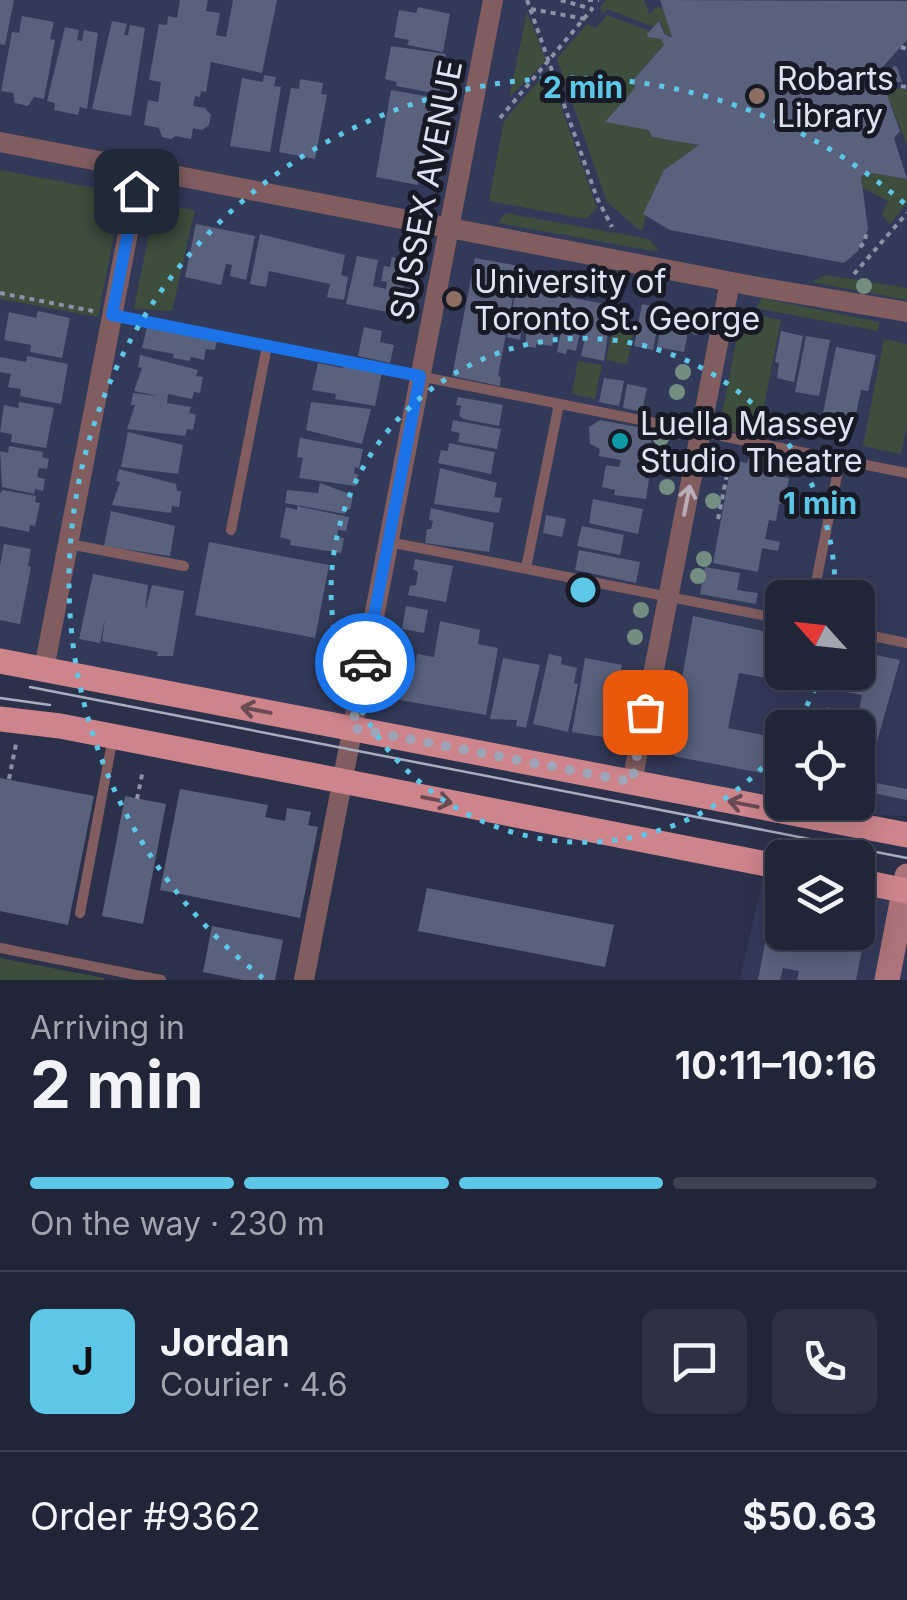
<!DOCTYPE html>
<html lang="en">
<head>
<meta charset="utf-8">
<style>
	body { margin:0; font-family:Inter,sans-serif; background:#2d3143; color:#f1f3f6; height:100vh; display:flex; flex-direction:column; font-size:38px; white-space:nowrap }
	* { box-sizing:border-box; margin:0 }
	p { font-size:32px; color:#a2a5ae }
	.icon { flex:none; width:55px; height:55px; fill:none; stroke:currentColor; stroke-width:2; stroke-linecap:round; stroke-linejoin:round }
	.map { position:relative; height:980px; overflow:hidden }
	.panel { display:flex; flex-direction:column; background:#202538; flex:1 }
	.panel>* { flex:none }
	.needle { width:65px; rotate:297deg }
	.fabs { position:absolute; left:765px; top:580px; display:grid; gap:20px }
	.fabs a { display:grid; place-items:center; width:110px; height:110px; border-radius:15px; background:#202538; box-shadow:0 5px 25px #0003,0 0 0 2px #3d4253; font-size:50px }
	.pin { position:absolute; display:grid; place-items:center; width:85px; height:85px; color:#fff; margin:-42px; border-radius:20px; box-shadow:0 5px 15px #0006 }
	.courier { position:absolute; display:grid; place-items:center; width:100px; height:100px; margin:-50px; border:8px solid #1a73e8; border-radius:50%; background:#fff; color:#222; box-shadow:0 2px 12px #0007 }
	.headline em { font-style:normal; font-weight:700 }
	.headline div { display:flex; flex-direction:column-reverse }
	.headline { display:flex; align-items:center; justify-content:space-between; height:170px; padding:0 30px }
	h1 { font-size:65px; font-weight:700; line-height:75px }
	.bar { display:grid; grid-template-columns:repeat(4,1fr); gap:15px 10px; align-content:center; height:120px; padding:0 30px }
	.bar i { height:12px; border-radius:8px; background:#3d4253 }
	.bar .current { background:#5cc7e7 }
	.bar p { grid-column:span 4 }
	.line { display:flex; align-items:center; gap:25px; padding:0 30px; border-top:2px solid #3d4253 }
	.line div { flex:1 }
	.round { display:grid; place-items:center; flex:none; width:105px; height:105px; border-radius:15px; background:#2d3143 }
	.map>svg:first-child { display:block }
</style>
</head>
<body>
<div class="map">
<svg width="907" height="980" viewBox="0 0 907 980">
	<rect width="100%" height="100%" fill="#2b314a"/>
	<!-- built -->
	<path fill="#333a59" fill-rule="evenodd" d="M0,0H907V816L872,815L804,803L858,802V728H782V798L0,650ZM782,598H858V672H782Z
		M763,877L782,881V932H858V894L907,903V980H740Z"/>
	<!-- green -->
	<path fill="#3d4e3d" d="M606,0H644L650,15L656,7L663,8L672,36L665,35L661,22L653,27L608,9L603,13L600,7Z
		M527,12L546,60L509,98Z
		M607,15L650,31L648,37L661,39L664,45L633,80L635,88L606,121L649,130L653,137L699,145L664,170L644,213L646,215L643,229H638L607,202L557,59L587,24L596,28Z
		M548,70L597,208L586,219L489,201L504,121Z
		M884,86L907,90V145Z
		M0,170L122,193L98,317L0,299Z
		M866,172L907,179V203L890,224L882,215L888,201L863,188L861,177Z
		M155,203L195,210L172,311L134,309Z
		M505,213L649,239L659,252L499,223Z
		M825,275L907,288V300L812,282Z
		M762,298L879,322L878,331L756,308Z
		M742,312L781,320L758,437L719,429Z
		M614,320L635,324L627,364L606,360Z
		M884,339L907,344V425L901,454L863,446Z
		M578,361L602,365L595,399L572,394Z
		M0,958L104,978V980H0Z"/>
	<!-- building -->
	<path fill="#59617d" d="M0,0H14L5,45L0,44Z
		M180,0H208L206,11L220,13L216,35L226,37L233,0H277L262,73L211,62L206,92L201,91L200,97L195,96L193,106L205,108L211,115L209,125L202,130L193,128L191,139L176,136L171,139L162,137L159,128L144,125L148,100L158,102L161,82L149,80L159,24L167,25L168,16L177,18Z
		M660,0L907,1V40L879,71L884,77L894,66L897,67L902,82H886L884,86L900,131L894,138L907,179L866,172L861,177L868,229L858,251L844,263L670,230L643,214L664,170L699,145L652,137L649,130L605,122L635,88L633,80L664,45L661,39L648,37L647,34L659,21L665,35L672,37Z
		M418,7L450,14L443,52L407,45L409,40L394,37L399,10L416,13Z
		M22,16L54,22L50,39L55,40L44,99L34,97L28,106L15,103L13,93L1,91L12,32L19,33Z
		M112,21L127,24L124,35H128L130,25L145,28L131,116L92,109Z
		M65,27L79,30L77,40L82,41L84,30L98,33L87,109L80,107L78,115L54,110L55,103L47,101Z
		M391,46L446,54L439,94L396,86L397,82L385,79Z
		M264,75L276,77L274,86L281,87L270,152L230,146L242,78L263,82Z
		M300,79L323,83L321,94L327,95L315,159L279,152L291,88L299,89Z
		M391,90L436,98L428,139L435,140L431,159L423,157L418,185L376,177Z
		M196,224L255,236L246,280L230,276L232,265L226,264L221,285L185,277Z
		M260,234L345,255L341,275L348,277L344,300L327,297L330,284L269,271L266,287L250,284Z
		M357,256L378,260L373,286L386,289L387,282L381,281L384,266L390,267L392,257L409,261L398,314L346,304Z
		M475,258L519,266L498,376L501,377L500,386L452,376Z
		M520,270L537,273L535,281L563,286L561,296L612,305L604,361L581,356L586,334L580,332L576,351L567,349L566,354L557,352L561,332L555,331L552,346L536,344V348L525,346L529,312H525L520,340L507,337Z
		M642,304L661,308L653,350L634,346Z
		M664,307L692,312L684,352L657,347Z
		M38,311L70,318L62,358L30,352L31,345L4,340L9,312L36,318Z
		M147,327L217,340L215,350L206,349L204,360L191,357L190,361L173,358L174,354L142,348Z
		M364,327L382,331L380,342L394,345L390,363L358,356Z
		M781,331L803,336L794,382L777,378L779,363L775,362Z
		M806,336L830,340L819,396L795,392Z
		M836,347L876,355L868,391L861,390L853,429L821,423Z
		M140,355L198,370L196,376L203,377L200,393L194,392L192,399L168,394L167,403L191,407L189,413L196,415L193,430L187,429L185,436L127,429L135,405H131L133,393L158,396L134,391L142,368L138,367Z
		M27,356L68,364L61,404L20,396L21,389L8,387L11,374L0,372V357L26,362Z
		M318,363L343,368L344,363L382,372L375,406L335,399L336,394L312,390Z
		M604,378L624,381L619,406L599,402Z
		M627,384L647,388L642,412L623,408Z
		M458,397L503,405L499,426L463,419L459,415L461,406L456,405Z
		M19,402L54,408L46,448L11,442L12,434L0,432L4,405L18,408Z
		M311,402L371,409L362,444L306,430Z
		M766,413L791,418L787,437L762,432Z
		M453,420L501,429L497,449L458,442L460,433L451,431Z
		M600,420L653,430L646,466L645,478L649,479L646,499L614,495L615,490L602,487L606,465L619,467L621,460L599,456L600,449L590,444L589,427Z
		M128,432L183,445L178,474L121,467Z
		M300,438L363,449L359,468L355,467L354,474H358L356,486L299,478L303,458L297,457Z
		M449,443L495,452L491,474L438,463L441,450L448,451Z
		M9,446L43,452L42,457L49,459L47,469L39,468L37,477L45,479L43,491L35,489L34,494L2,487L0,451L8,453Z
		M749,458L758,460L756,472L789,478L784,504H779L776,521L769,520L765,539L780,542L778,551L762,548L758,572L713,563L732,460L747,463Z
		M440,468L497,483L494,497L502,498L499,513L434,504Z
		M119,469L176,484L177,491H181L179,507L172,506L171,513L112,505L120,482L116,481Z
		M320,483L353,495L350,510L346,509L345,514L285,503L287,490L318,493Z
		M3,490L36,496L35,502L40,503L35,526L30,525L29,532L0,526V493Z
		M593,499L643,509L638,534L589,523Z
		M297,506L349,517L346,531L338,530L337,537L344,538L341,553L290,545L291,540L280,537L286,507L297,510Z
		M431,508L494,523L489,552L425,543L427,529H431L433,521L429,520Z
		M111,511L175,526L170,556L104,546Z
		M546,515L566,519L562,537L543,533Z
		M582,526L624,535L620,555L577,546Z
		M209,542L329,565L315,638L195,615Z
		M4,544L31,549L28,566L31,567L20,624L0,620V566Z
		M579,550L640,562L636,583L575,570Z
		M415,559L453,566L446,602L408,595L410,586L416,585L418,572L413,569Z
		M705,567L740,573L737,590L758,593L756,604L700,594Z
		M93,574L148,585L145,610L152,585L184,591L173,656H157L158,652L102,641L105,619L100,643L79,639Z
		M787,580L807,584L805,598H783Z
		M406,606L428,610L424,633L402,629Z
		M693,616L782,635V672H858V651L900,660L866,781L907,789V800L858,790V728H822L827,707L858,715L862,695L739,673L728,728L782,739V777L673,756L680,719L675,718Z
		M440,621L480,630L478,644L498,648L486,715L388,698L393,667L414,670L417,654L434,657Z
		M549,654L562,657L561,664L577,668L574,683L578,684L568,732L533,724Z
		M503,658L540,665L526,728L516,726L517,720L490,719Z
		M585,658L622,665L609,738L572,732Z
		M0,778L94,796L68,925L0,911Z
		M180,789L268,805L265,817L285,821L287,808L311,812L308,825L318,827L300,918L160,890Z
		M125,796L166,804L143,924L102,916Z
		M427,888L614,925L605,967L418,931Z
		M773,901L782,903V932H858V918L868,920L856,980H797L799,971L783,968L780,980H758Z
		M212,926L283,940L275,980H243L203,972Z"/>
	<g fill="none" stroke-linecap="round" stroke-linejoin="round">
		<!-- path -->
		<path stroke="#8c92a6" stroke-width="4" stroke-dasharray="5 5" stroke-linecap="butt" d="M527,0L597,198L612,227
			M588,0H599
			M531,9L585,19
			M901,47L907,49
			M891,85L907,87
			M500,118L592,9L560,0
			M860,247L865,242L866,234
			M854,274L907,213
			M0,293L93,311
			M718,519L731,455
			M9,779L16,744
			M137,799L143,770"/>
		<!-- lane -->
		<path stroke="#815d60" stroke-width="10" d="M112,315L907,473
			M231,530L267,346
			M389,542L782,619
			M69,544L184,566
			M526,568L559,404
			M813,598L840,460
			M858,633L907,643
			M80,913L113,737
			M0,948L161,980"/>
		<!-- street -->
		<path stroke="#815d60" stroke-width="20" d="M0,142L753,286L907,312
			M44,669L140,171
			M632,782L730,282
			M304,980L493,0"/>
		<!-- secondary -->
		<path stroke="#ac7378" stroke-width="25" d="M887,980L907,876"/>
		<!-- primary -->
		<path stroke="#cd848b" stroke-width="25" d="M0,661L907,835
			M0,719L60,726L782,867
			M858,881L907,891"/>
		<!-- tram -->
		<path stroke="#a8aec0" stroke-width="2.5" d="M30,687L907,858
			M0,698L50,705"/>
	</g>
	<!-- trees -->
	<g fill="#738e81">
		<circle cx="864" cy="286" r="8"/>
		<circle cx="698" cy="327" r="8"/>
		<circle cx="683" cy="372" r="8"/>
		<circle cx="677" cy="392" r="8"/>
		<circle cx="661" cy="438" r="8"/>
		<circle cx="720" cy="459" r="8"/>
		<circle cx="674" cy="463" r="8"/>
		<circle cx="667" cy="487" r="8"/>
		<circle cx="713" cy="501" r="8"/>
		<circle cx="704" cy="559" r="8"/>
		<circle cx="698" cy="576" r="8"/>
		<circle cx="641" cy="610" r="8"/>
		<circle cx="635" cy="637" r="8"/>
	</g>
	<!-- one-way arrows -->
	<defs><path id="oneway-shaft" d="M-6 0H5M1.5-3L5.5 0L1.5 3" fill="none" stroke-width="1.6" stroke-linecap="round" stroke-linejoin="round" transform="scale(2.5)"/></defs>
	<use stroke="#b9adb8" href="#oneway-shaft" transform="translate(687 500) rotate(-79)"/>
	<g stroke="#694a53">
		<use href="#oneway-shaft" transform="translate(256 710) rotate(-169)"/>
		<use href="#oneway-shaft" transform="translate(437 800) rotate(11)"/>
		<use href="#oneway-shaft" transform="translate(743 804) rotate(-169)"/>
	</g>
	<g fill="none" stroke-linecap="round" stroke-linejoin="round">
		<!-- done -->
		<path stroke="#9fa5b8" stroke-width="10" stroke-dasharray="0 18" d="M365,663L352,728L632,782L645,712"/>
		<!-- route -->
		<path stroke="#1a73e8" stroke-width="12" d="M136,191L112,315L420,376L365,663"/>
	</g>
	<!-- distance rings -->
	<g fill="none" stroke="#5cc7e7" stroke-width="5" stroke-dasharray="5 10">
		<path d="M821 674A252 252 0 0 1 794 727M782 745A252 252 0 1 1 835 597"/>
		<path d="M263 978A503 503 0 1 1 906 205"/>
	</g>
	<!-- markers -->
	<g fill="#8d6e63" stroke="#171a25" stroke-width="4">
		<circle cx="757" cy="96" r="10"/>
		<circle cx="454" cy="299" r="10"/>
	</g>
	<circle fill="#0f9aa8" stroke="#171a25" stroke-width="4" cx="620" cy="441" r="10"/>
	<g text-anchor="middle" dominant-baseline="central" stroke-width="10" stroke-linejoin="round" paint-order="stroke">
		<!-- poi labels -->
		<g font-size="32" fill="#dee3f3" stroke="#171a25" text-anchor="start">
			<text x="777" y="78">Robarts<tspan x="777" dy="37">Library</tspan></text>
			<text x="474" y="281">University of<tspan x="474" dy="37">Toronto St. George</tspan></text>
			<text x="640" y="423">Luella Massey<tspan x="640" dy="37">Studio Theatre</tspan></text>
		</g>
		<!-- street labels -->
		<g font-size="32" fill="#dee3f3" stroke="#171a25">
			<text transform="translate(426 190) rotate(-79)">SUSSEX AVENUE</text>
		</g>
	</g>
	<circle cx="583" cy="590" r="15" fill="#5cc7e7" stroke="#171a25" stroke-width="5"/>
	<g font-size="30" text-anchor="middle" font-weight="bold" fill="#5cc7e7" stroke="#171a25" stroke-width="10" stroke-linejoin="round" paint-order="stroke">
		<text x="583" y="98">2 min</text>
		<text x="820" y="514">1 min</text>
	</g>
</svg>
<div class="fabs">
<a><svg class="needle" viewBox="-14 -14 28 28"><path d="M0-13l5 13h-10z" fill="#e53935"/><path d="M0 13l5-13h-10z" fill="#a2a5ae"/></svg></a>
<a><svg class="icon" aria-label="locate" viewBox="0 0 24 24"><circle cx="12" cy="12" r="6"/><path d="M12 2v4M12 18v4M2 12h4M18 12h4"/></svg></a>
<a><svg class="icon" aria-label="layers" viewBox="0 0 24 24"><path d="M12 4l9 5-9 5-9-5zM3 14l9 5 9-5"/></svg></a>
</div>
<div class="pin" style="left:645px;top:712px;background:#ea580c"><svg class="icon" aria-label="bag" viewBox="0 0 24 24"><path d="M5 8h14l-1 12H6zM9 8a3 3 0 0 1 6 0"/></svg></div>
<div class="pin" style="left:136px;top:191px;background:#1f2937"><svg class="icon" aria-label="home" viewBox="0 0 24 24"><path d="M3 11l9-7 9 7M6 9v11h12V9"/></svg></div>
<div class="courier" style="left:365px;top:663px"><svg class="icon" aria-label="car" viewBox="0 0 24 24"><path d="M5 17H2v-5l4-1 3-4h7l3 4 3 1v5h-3M9 17h6M6 11h13"/><circle cx="7" cy="17" r="2"/><circle cx="17" cy="17" r="2"/></svg></div>
</div>
<section class="panel">
<div class="headline"><div><h1>2 min</h1><p>Arriving in</p></div><em>10:11–10:16</em></div>
<div class="bar"><i class="current"></i><i class="current"></i><i class="current"></i><i></i><p>On the way · 230 m</p></div>
<div class="line" style="height:180px"><b class="round" style="background:#5cc7e7;color:#111">J</b><div><b>Jordan</b><p>Courier · 4.6</p></div><a class="round"><svg class="icon" aria-label="chat" viewBox="0 0 24 24"><path d="M4 5h16v11H9l-5 4z"/></svg></a><a class="round"><svg class="icon" aria-label="phone" viewBox="0 0 24 24"><path d="M5 4h4l2 5-3 2q2 4 5 5l2-3 5 2v4C11 20 4 13 5 4z"/></svg></a></div>
<div class="line" style="height:130px"><div>Order #9362</div><b>$50.63</b></div>
</section>
</body>
</html>
